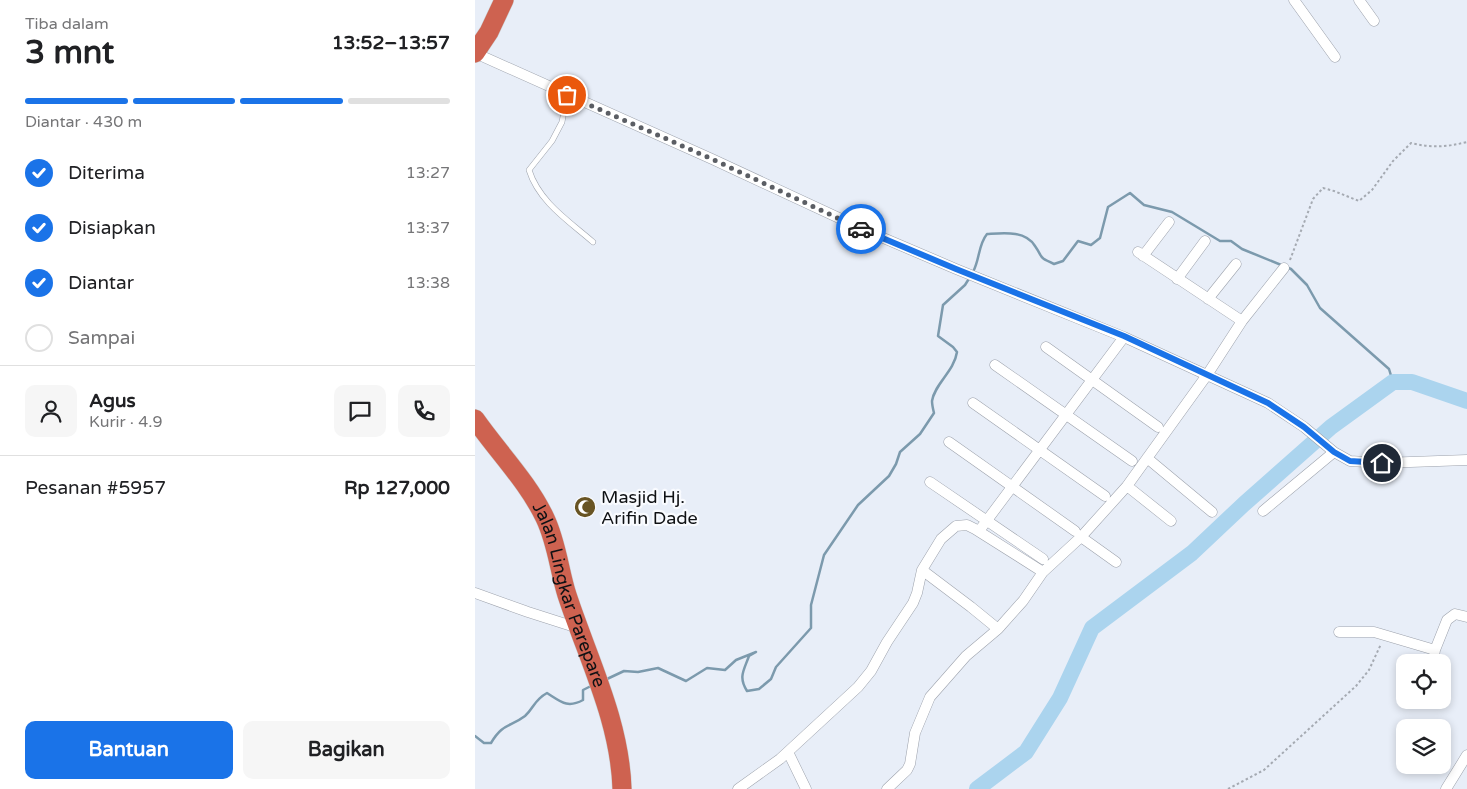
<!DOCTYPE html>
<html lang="id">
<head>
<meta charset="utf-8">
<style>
	body { margin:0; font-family:"Varela Round",sans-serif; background:#f6f6f6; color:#202124; height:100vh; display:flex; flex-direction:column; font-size:19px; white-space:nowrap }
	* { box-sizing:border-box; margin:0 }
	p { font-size:16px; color:#757577 }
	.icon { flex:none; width:28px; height:28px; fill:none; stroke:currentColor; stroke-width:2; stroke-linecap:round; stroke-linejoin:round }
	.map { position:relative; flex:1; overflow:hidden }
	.drawer { display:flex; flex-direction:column; background:#fff; width:475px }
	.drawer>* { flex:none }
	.buttons { position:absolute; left:921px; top:654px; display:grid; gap:10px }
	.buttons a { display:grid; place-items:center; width:55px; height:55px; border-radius:10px; background:#fff; box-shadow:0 2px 8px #0003; font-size:25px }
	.pin { position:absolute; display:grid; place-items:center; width:42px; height:42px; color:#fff; margin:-21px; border:2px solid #fff; border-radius:50%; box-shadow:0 1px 5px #0007 }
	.courier { position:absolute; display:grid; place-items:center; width:50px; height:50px; margin:-25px; border:4px solid #1a73e8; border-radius:50%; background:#fff; color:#222; box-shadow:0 1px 6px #0007 }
	.overview em { font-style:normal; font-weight:700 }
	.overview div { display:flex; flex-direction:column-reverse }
	.overview { display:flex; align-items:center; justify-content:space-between; height:85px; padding:0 25px }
	h1 { font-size:32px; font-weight:700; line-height:38px }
	.bar { display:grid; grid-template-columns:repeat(4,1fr); gap:8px 5px; align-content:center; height:60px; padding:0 25px }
	.bar i { height:6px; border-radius:4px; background:#e0e0e0 }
	.bar .current { background:#1a73e8 }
	.bar p { grid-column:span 4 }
	.line { display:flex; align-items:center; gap:12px; padding:0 25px; border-top:1px solid #e0e0e0 }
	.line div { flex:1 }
	.round { display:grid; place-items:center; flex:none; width:52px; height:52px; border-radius:10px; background:#f6f6f6 }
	ol { padding:0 25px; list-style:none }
	li { display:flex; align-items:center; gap:15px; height:55px }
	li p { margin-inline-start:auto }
	li .icon { padding:5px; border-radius:50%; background:#1a73e8; color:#fff; stroke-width:4 }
	li:last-child { color:#757577 }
	li i { width:28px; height:28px; border:2px solid #e0e0e0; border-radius:50% }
	.action { display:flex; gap:10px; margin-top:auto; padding:10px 25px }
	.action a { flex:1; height:58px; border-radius:10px; background:#1a73e8; color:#fff; font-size:20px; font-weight:700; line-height:58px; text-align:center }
	.action a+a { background:#f6f6f6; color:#202124 }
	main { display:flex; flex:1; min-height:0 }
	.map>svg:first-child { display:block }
</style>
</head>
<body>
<main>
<section class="drawer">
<div class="overview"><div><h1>3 mnt</h1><p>Tiba dalam</p></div><em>13:52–13:57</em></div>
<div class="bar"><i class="current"></i><i class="current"></i><i class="current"></i><i></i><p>Diantar · 430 m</p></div>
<ol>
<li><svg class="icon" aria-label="check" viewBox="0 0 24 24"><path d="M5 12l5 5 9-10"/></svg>Diterima<p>13:27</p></li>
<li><svg class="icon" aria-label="check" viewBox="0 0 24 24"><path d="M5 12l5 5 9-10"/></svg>Disiapkan<p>13:37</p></li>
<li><svg class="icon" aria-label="check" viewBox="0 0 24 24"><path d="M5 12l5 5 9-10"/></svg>Diantar<p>13:38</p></li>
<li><i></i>Sampai</li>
</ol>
<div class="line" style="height:90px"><a class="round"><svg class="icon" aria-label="person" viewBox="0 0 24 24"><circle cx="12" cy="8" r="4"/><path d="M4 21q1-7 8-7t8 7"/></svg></a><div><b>Agus</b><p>Kurir · 4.9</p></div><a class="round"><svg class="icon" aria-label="chat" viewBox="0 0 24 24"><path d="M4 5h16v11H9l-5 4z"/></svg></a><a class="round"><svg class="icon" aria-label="phone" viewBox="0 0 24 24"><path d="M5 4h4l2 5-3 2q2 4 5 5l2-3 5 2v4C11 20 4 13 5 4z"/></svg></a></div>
<div class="line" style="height:65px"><div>Pesanan #5957</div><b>Rp 127,000</b></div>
<div class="action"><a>Bantuan</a><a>Bagikan</a></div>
</section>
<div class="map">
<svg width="992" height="789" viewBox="0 0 992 789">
	<rect width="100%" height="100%" fill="#e8eef8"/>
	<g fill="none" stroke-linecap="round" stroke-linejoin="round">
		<!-- stream -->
		<path stroke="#7c9aad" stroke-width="2.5" d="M498,272C505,259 503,245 512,234C528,233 550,230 560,246C569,259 563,257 579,264L588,261L603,241L616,245L625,238L633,207L655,193L669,205L697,212L745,241H756L767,249L816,269L832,285L845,308L914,369L918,382
			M132,679L149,671L163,672L183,668L211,681L232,668L250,670L261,660L281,652L274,656C269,670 263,677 272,691L284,689L296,679L301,667L336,628V605L349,555L383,505L414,476L421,464L425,452L445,434L459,413C458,409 457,404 457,401C460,383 479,372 482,352L478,347L463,336L468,305L490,285L495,277
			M0,736L9,743H16C28,723 34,728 50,716C59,708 59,700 72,693C85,701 92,709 108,700V690L116,686"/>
		<!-- river -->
		<path stroke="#abd4ee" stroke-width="16" d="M502,789L551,752L585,698L617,628L717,553L769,504L856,427L918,382H937L992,401"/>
		<!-- lane casing -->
		<g stroke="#9da2ac" stroke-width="6">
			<path id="lane" d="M92,95L87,122L77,141L54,170C64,202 94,221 118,242"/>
		</g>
		<!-- street casing -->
		<g stroke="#9da2ac" stroke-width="11">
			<path id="street" d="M819,0L860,57
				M884,0L899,21
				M0,53L237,159L392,231L481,269L649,337L793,403L829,427L859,452L875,461L907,463L992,460
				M663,252L767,321
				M668,256L694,222
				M702,279L730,241
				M733,299L761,264
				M571,347L683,427
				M520,365L657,461
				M498,403L630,496
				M474,442L600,531
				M672,458L737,512
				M455,482L568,559
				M652,486L696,521
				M788,511L859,452
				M504,531L649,337
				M606,537L641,562
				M447,570L496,607L523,629L548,601L568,572
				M0,593L53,612L103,628
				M864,632H899L960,650L972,620L980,614L992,617
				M958,662L960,650
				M949,702L950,700
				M313,752L331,789
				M263,789L305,759L383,687L396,671L412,642L438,603L442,593L447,570L466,539L481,526L492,525L500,529L568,572L606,537L652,486L732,375L767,321L809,268
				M412,789L432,770L435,764L440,733L455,697L491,656L523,629
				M971,789L992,755"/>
		</g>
		<!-- highway casing -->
		<g stroke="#cacbcb" stroke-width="20">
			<g id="highway">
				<path d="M0,53L14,32L29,0"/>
				<path id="s1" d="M0,419C23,452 53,482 70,518C82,543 84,570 92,595C113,659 145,721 147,789"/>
			</g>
		</g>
		<!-- path -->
		<path stroke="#a5aab2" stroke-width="2" stroke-dasharray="2.5 2.5" stroke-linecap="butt" d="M815,260L838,199L848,188L859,191L884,201L897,190L918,161L936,143C955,148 972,147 992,142
			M753,789L789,770L881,686L894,670L906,644"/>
		<!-- lane -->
		<use href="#lane" stroke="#fff" stroke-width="5"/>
		<!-- street -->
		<use href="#street" stroke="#fff" stroke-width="10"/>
		<!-- highway -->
		<use href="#highway" stroke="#ce6250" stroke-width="19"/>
	</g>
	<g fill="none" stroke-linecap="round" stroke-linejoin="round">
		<!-- done -->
		<path stroke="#5b5e64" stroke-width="5" stroke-dasharray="0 9" d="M92,95L237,159L386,229"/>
		<!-- route -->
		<path stroke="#1a73e8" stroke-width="6" d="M386,229L481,269L649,336L793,403L829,427L859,452L875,461L907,463"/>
	</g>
	<!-- icons -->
	<defs>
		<g id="mosque-disc" transform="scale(1.125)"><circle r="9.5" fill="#685423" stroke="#f9fbff"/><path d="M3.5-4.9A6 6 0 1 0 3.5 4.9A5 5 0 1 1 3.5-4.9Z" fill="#fff"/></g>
	</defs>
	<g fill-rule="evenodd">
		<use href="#mosque-disc" x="110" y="507"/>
	</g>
	<g text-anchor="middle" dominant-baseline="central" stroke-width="4.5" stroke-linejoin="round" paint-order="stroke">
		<!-- poi labels -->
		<g font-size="18" fill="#0f1114" stroke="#f9fbff" text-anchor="start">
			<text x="126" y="497">Masjid Hj.<tspan x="126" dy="21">Arifin Dade</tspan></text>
		</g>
		<!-- street labels -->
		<g font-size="18" fill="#0f1114" stroke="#f9fbff">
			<text stroke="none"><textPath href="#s1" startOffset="202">Jalan Lingkar Parepare</textPath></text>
		</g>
	</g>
</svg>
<div class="buttons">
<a><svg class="icon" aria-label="locate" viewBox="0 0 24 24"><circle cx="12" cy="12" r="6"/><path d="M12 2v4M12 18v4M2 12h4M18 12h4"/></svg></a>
<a><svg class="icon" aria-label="layers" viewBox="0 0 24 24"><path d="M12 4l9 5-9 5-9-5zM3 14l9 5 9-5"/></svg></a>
</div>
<div class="pin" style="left:92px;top:95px;background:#ea580c"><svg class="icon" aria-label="bag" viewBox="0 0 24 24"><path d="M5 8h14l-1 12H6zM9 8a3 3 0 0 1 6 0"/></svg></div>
<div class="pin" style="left:907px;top:463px;background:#1f2937"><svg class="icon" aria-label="home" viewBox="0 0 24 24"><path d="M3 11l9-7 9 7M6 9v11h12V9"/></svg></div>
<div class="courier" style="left:386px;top:229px"><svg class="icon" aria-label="car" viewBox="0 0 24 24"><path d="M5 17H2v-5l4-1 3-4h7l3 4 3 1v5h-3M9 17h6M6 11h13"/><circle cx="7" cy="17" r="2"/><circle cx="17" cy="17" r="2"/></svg></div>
</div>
</main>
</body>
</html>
